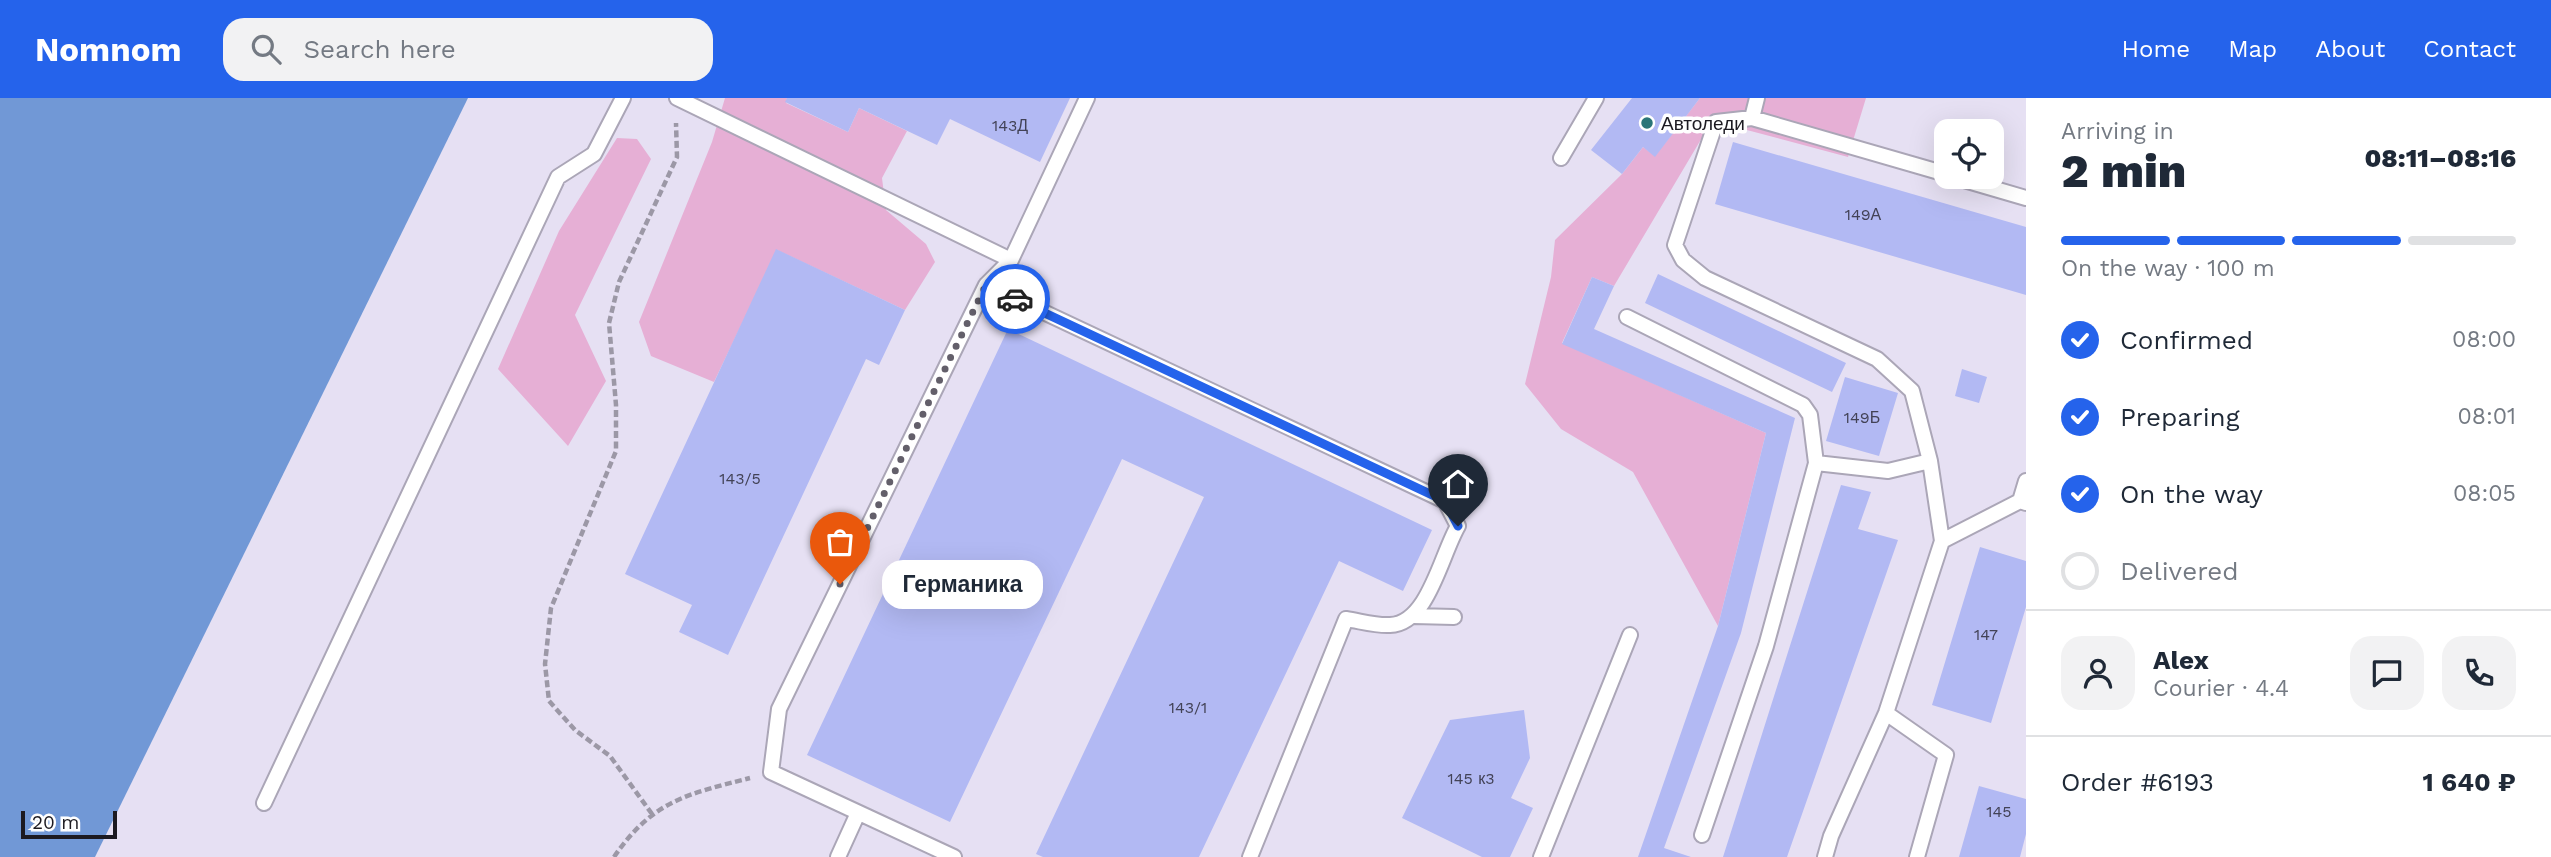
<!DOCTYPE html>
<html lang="en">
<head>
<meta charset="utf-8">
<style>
	body { margin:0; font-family:"Work Sans",sans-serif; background:#f2f2f3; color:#1f2937; height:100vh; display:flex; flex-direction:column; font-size:26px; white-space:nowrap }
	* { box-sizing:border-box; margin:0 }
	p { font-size:23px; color:#747a83 }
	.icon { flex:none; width:38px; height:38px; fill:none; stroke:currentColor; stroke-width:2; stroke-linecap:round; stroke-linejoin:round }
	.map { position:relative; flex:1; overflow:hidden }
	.sheet { display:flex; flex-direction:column; background:#fff; width:525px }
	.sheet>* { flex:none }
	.controls { position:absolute; left:1934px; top:21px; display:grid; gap:14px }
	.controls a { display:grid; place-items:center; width:70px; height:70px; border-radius:14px; background:#fff; box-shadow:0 7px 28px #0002; font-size:35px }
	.scale { position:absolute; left:21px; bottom:18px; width:96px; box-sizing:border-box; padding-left:7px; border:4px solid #1c1a21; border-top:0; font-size:19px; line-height:24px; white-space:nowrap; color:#1c1a21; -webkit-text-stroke:5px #fff; paint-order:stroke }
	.pin { position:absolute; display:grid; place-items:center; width:60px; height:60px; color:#fff; margin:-72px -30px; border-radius:50% 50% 50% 0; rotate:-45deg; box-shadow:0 0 7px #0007 }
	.pin .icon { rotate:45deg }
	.courier { position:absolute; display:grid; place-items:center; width:70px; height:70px; margin:-35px; border:5px solid #2563eb; border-radius:50%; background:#fff; color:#222; box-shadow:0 2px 9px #0007 }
	.bubble { position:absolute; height:49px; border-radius:21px; background:#fff; box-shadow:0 7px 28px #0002; font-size:23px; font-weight:800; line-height:49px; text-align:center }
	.head em { font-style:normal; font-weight:800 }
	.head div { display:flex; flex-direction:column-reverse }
	.head { display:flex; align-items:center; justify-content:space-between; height:119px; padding:0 35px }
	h1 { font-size:46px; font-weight:800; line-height:52px }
	.bar { display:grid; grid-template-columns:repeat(4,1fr); gap:10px 7px; align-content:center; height:84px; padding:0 35px }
	.bar i { height:9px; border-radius:5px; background:#e0e1e3 }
	.bar .selected { background:#2563eb }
	.bar p { grid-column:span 4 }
	.line { display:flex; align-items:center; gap:18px; padding:0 35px; border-top:2px solid #e0e1e3 }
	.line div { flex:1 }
	.round { display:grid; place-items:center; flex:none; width:74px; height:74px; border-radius:21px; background:#f2f2f3 }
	ol { padding:0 35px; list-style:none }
	li { display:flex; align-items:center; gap:21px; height:77px }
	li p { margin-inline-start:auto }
	li .icon { padding:7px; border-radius:50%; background:#2563eb; color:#fff; stroke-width:4 }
	li:last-child { color:#747a83 }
	li i { width:38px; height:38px; border:4px solid #e0e1e3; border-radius:50% }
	header { display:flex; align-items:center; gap:42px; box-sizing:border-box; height:98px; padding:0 35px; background:#2563eb; color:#fff }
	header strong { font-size:33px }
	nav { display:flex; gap:38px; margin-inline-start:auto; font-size:24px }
	.search { width:490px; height:63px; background:#f2f2f3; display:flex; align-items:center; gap:18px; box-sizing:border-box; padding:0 24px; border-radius:21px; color:#747a83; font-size:26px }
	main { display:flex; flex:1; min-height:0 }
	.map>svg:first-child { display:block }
</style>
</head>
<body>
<header>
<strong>Nomnom</strong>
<div class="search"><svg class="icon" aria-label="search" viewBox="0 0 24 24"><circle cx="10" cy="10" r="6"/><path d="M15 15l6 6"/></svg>Search here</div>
<nav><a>Home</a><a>Map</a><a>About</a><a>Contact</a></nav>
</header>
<main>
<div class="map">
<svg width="2026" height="759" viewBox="0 0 2026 759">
	<rect width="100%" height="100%" fill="#e6e0f3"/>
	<!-- green -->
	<path fill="#e6afd5" d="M725,0H787L786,5L848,34L859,10L907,33L882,80L886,112L926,146L935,164L905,212L777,152L714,284L651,258L639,224L712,44Z
		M1700,0H1866L1848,59L1728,27L1703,38L1614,188L1592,179L1562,245L1766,335L1718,528L1633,374L1561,331L1525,286L1551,179L1555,142L1622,76L1643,49L1655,58Z
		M617,40L637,41L651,61L575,217L606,283L568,348L498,271L559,133Z"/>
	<!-- water -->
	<path fill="#7198d6" d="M0,0H468L95,759H0Z"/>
	<!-- building -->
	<path fill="#b2b9f3" d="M787,0H1070L1040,64L950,21L937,47L859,10L848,34L785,4Z
		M1632,0H1700L1655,59L1643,49L1622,76L1591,52Z
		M1733,44L2026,129V197L1715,106Z
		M776,151L905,212L879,267L866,261L728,557L679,534L692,507L625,476Z
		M1658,176L1846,265L1832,294L1645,205Z
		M1592,179L1614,188L1594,231L1795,320L1741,535L1664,750L1691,759H1638L1718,528L1766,335L1562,246Z
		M1008,231L1432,432L1403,493L1339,463L1199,759H1043L1036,756L1204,399L1122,361L950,724L807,657Z
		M1962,271L1987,279L1979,305L1955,298Z
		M1845,279L1898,295L1879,358L1826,343Z
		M1841,387L1871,394L1858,431L1898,442L1787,759H1723Z
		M1980,449L2026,463V509L1991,625L1932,607Z
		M1524,612L1530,660L1511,700L1533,710L1510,759H1482L1402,720L1450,622Z
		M1979,688L2026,701V736L2020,759H1959Z"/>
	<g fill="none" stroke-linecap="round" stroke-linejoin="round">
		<!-- lane casing -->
		<g stroke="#aba6b7" stroke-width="18">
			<path id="lane" d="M677,0L1011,162
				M1752,20L1757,0
				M1561,60L1596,0
				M1954,79L2026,100
				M986,187L1445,403L1458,428C1441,457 1428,526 1390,527C1376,528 1360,523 1346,521L1250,759
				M1627,219L1803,307L1810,317L1816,365L1766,548L1702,737
				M1816,365L1888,373L1930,363
				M2020,403L2026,383
				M1942,443L1930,363L1912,293L1877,261L1705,180L1683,162L1675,147L1716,24L1752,20L1946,76
				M1414,518L1454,519
				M1886,615L1946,657L1917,759
				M264,705L558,79L594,56L623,0
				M838,759L858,715
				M954,759L771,674L779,611L986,187L1011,162L1087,0
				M1541,759L1630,537
				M1825,759L1831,738L1886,615L1942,443L2020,403L2026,405"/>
		</g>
		<!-- path -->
		<path stroke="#9c98a6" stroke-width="4.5" stroke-dasharray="7 3.5" stroke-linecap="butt" d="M652,716L610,658L575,632L549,603L545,566L551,510L616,353V307L609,225L619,184L677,59L676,25
			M614,759C653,702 688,696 750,680"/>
		<!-- lane -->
		<use href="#lane" stroke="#fff" stroke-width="14"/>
	</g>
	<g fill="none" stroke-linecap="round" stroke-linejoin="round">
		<!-- done -->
		<path stroke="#635f6a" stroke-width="7" stroke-dasharray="0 12.6" d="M840,486L986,187L1015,201"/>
		<!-- route -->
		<path stroke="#2563eb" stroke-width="9" d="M1015,201L1445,403L1458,428"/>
	</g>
	<!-- markers -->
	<circle fill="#2a7578" stroke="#fff" stroke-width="2.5" cx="1647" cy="25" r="7"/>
	<g text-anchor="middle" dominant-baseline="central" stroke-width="7" stroke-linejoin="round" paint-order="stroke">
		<!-- number labels -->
		<g font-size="16" fill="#424256">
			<text x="1010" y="27">143Д</text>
			<text x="1863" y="116">149А</text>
			<text x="1862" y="319">149Б</text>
			<text x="740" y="380">143/5</text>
			<text x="1986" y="536">147</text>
			<text x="1188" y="609">143/1</text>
			<text x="1471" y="680">145 к3</text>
			<text x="1999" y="713">145</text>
		</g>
		<!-- poi labels -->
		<g font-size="19" fill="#1c1a21" stroke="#fff" text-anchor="start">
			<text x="1661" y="25">Автоледи</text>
		</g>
	</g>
</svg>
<div class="controls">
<a><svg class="icon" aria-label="locate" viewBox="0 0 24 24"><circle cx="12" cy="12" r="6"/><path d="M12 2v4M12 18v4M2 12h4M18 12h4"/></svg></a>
</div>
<div class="scale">20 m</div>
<div class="pin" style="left:840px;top:486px;background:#ea580c"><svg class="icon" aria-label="bag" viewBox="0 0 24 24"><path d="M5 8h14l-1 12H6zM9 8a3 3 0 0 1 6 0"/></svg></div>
<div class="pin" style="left:1458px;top:428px;background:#1f2937"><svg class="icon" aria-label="home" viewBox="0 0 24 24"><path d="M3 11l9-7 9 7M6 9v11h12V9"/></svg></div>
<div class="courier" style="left:1015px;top:201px"><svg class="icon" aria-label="car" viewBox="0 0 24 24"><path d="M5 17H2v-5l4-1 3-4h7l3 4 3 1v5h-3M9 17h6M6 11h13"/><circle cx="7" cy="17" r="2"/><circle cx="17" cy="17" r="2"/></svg></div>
<div class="bubble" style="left:882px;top:462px;width:161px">Германика</div>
</div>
<section class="sheet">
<div class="head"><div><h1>2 min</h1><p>Arriving in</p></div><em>08:11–08:16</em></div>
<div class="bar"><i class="selected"></i><i class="selected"></i><i class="selected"></i><i></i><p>On the way · 100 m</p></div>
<ol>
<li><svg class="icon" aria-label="check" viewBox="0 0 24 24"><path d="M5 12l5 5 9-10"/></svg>Confirmed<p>08:00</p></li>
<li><svg class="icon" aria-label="check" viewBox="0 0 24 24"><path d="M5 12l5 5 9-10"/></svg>Preparing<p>08:01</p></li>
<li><svg class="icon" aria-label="check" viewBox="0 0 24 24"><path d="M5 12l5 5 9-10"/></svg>On the way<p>08:05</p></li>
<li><i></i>Delivered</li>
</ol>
<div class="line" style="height:126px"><a class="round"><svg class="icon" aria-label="person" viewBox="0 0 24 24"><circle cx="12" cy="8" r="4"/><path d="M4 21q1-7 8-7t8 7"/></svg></a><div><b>Alex</b><p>Courier · 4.4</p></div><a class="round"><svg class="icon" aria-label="chat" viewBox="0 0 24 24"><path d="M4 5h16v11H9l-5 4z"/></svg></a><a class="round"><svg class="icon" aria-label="phone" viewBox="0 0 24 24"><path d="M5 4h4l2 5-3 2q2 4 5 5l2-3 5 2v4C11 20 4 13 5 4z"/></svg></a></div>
<div class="line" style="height:91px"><div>Order #6193</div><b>1 640 ₽</b></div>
</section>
</main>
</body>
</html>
